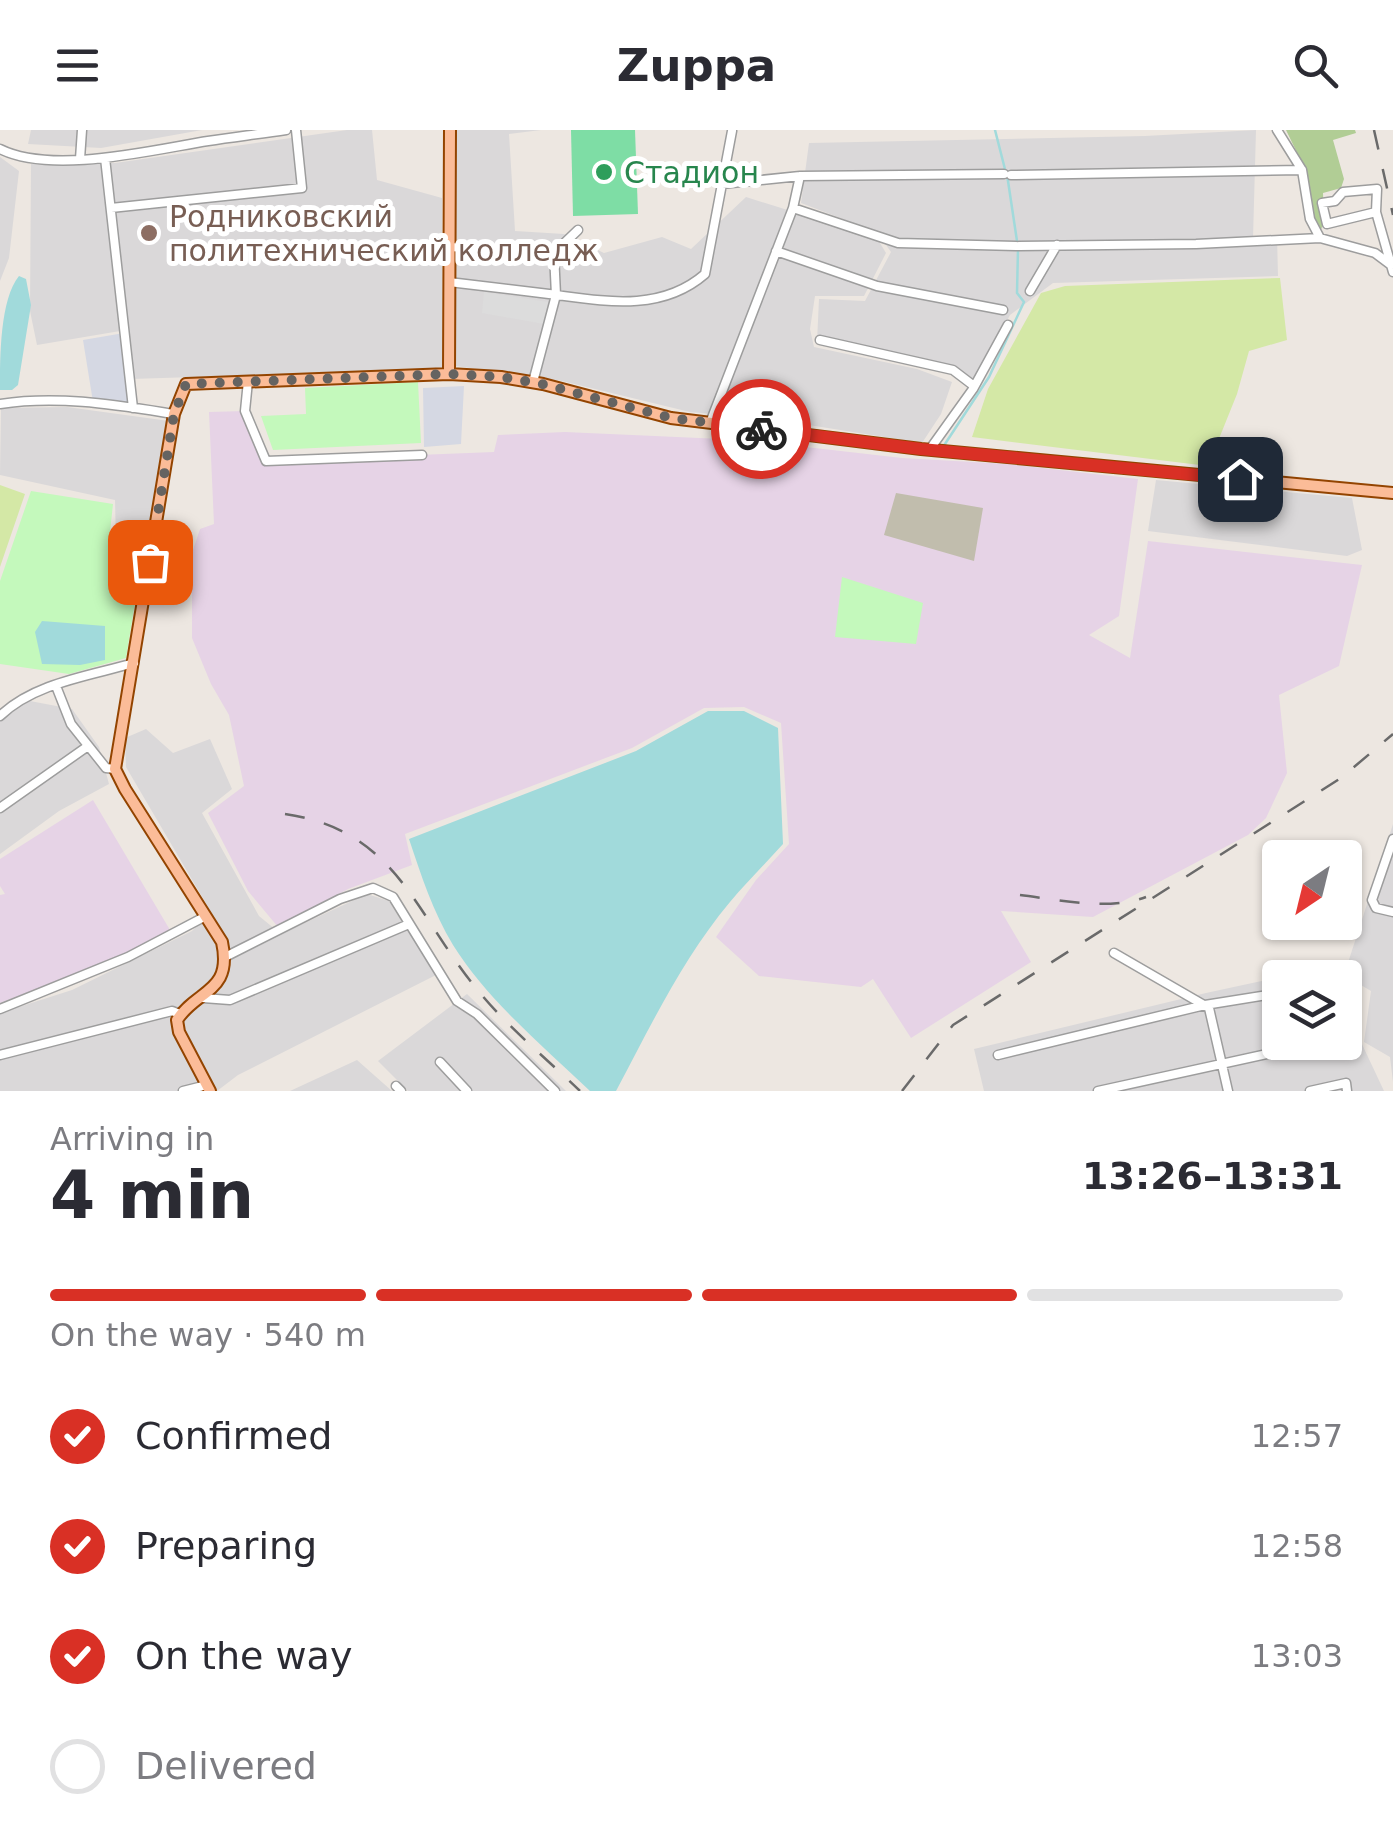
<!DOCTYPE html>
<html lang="en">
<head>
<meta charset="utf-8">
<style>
	body { margin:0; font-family:"DejaVu Sans",sans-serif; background:#f2f2f3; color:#2b2b33; height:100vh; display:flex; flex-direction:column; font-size:38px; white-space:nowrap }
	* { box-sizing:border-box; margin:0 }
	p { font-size:32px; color:#7c7c81 }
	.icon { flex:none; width:55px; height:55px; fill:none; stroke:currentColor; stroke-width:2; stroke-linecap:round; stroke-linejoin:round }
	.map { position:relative; height:961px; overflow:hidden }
	.panel { display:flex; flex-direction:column; background:#fff; flex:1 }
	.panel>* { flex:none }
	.needle { width:65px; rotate:215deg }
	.fabs { position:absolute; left:1262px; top:710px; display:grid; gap:20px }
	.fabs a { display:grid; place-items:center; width:100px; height:100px; border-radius:10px; background:#fff; box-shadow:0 2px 8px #0004; font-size:50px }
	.pin { position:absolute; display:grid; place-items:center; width:85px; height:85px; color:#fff; margin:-42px; border-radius:20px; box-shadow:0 5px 15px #0006 }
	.courier { position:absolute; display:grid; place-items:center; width:100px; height:100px; margin:-50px; border:8px solid #d93025; border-radius:50%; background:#fff; color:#222; box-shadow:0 2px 12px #0007 }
	.head em { font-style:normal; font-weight:800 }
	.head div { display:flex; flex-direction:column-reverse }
	.head { display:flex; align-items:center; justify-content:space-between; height:170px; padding:0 50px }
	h1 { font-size:65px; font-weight:800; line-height:75px }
	.bar { display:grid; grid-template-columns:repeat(4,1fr); gap:15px 10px; align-content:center; height:120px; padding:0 50px }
	.bar i { height:12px; border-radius:8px; background:#e1e1e2 }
	.bar .on { background:#d93025 }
	.bar p { grid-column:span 4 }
	ol { padding:0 50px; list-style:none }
	li { display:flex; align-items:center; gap:30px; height:110px }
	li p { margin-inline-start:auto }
	li .icon { padding:10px; border-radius:50%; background:#d93025; color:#fff; stroke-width:4 }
	li:last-child { color:#7c7c81 }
	li i { width:55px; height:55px; border:5px solid #e1e1e2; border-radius:50% }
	header { display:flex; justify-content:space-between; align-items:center; height:130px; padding:0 50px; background:#fff; font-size:45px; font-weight:800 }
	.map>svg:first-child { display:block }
</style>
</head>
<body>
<header><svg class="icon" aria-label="menu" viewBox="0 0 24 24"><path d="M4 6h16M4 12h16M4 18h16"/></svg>Zuppa<svg class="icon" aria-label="search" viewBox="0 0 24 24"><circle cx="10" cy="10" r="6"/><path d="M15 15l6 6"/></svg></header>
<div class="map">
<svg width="1393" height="961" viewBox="0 0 1393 961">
	<rect width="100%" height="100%" fill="#ede7e1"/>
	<!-- residential -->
	<path fill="#dad8d9" d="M31,0H202L101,18L28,14Z
		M347,0H372L377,50L442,68V239L131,249L126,200L37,215L30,181L31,34L115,33Z
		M455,0H541L509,4L515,101L564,104L604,123L662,107L691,119L746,67L877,108L886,123L864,166H815L810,199L814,217L917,239L952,252L941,284L922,313L771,289L690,282L562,251L456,236Z
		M1256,0L1253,108L1277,105L1278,146L1053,153L1010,185L971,258L953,245L914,234L817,212L819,169L865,171L891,122L877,102L801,73L809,13L1145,6Z
		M0,27L19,41L9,128L0,151Z
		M67,277L169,291L149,417L116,409L115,370L0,345L1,278Z
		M1156,350L1352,368L1362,420L1347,426L1148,401Z
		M30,571L72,579L99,617L109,654L59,681L0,724V578H16Z
		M146,599L173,623L210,609L232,659L202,683L259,786L281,804L367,764L389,771L436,845L238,945L217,961H0V883L72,860L192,801L211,782L126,637L125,608Z
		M1393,694V952L1390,927L1364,912L1371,861L1344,845Z
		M1326,837L1331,847L1280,848V912H1345V878L1384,961H984L974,919L1206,863Z
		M467,864L566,961H408L378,931Z
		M357,930L392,961H290Z"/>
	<!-- industrial -->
	<path fill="#e6d3e6" d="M245,281L267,331L494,322L498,305L565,302L744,310L902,328L1008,334L1138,349L1119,486L1089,505L1130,528L1148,411L1362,435L1339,536L1279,565L1287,643L1266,688L1248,705L1093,787L1001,781L1031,832L911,908L873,849L861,857L759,846L716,807L756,750L789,714L781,593L744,577L704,578L632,618L405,704L412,735L348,759L278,797L248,761L208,683L244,656L229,585L211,554L192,508V423L200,399L214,394L209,282Z
		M93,670L170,800L122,826L0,873V765L5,764L0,756V729Z"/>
	<!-- construction -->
	<path fill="#c1bdad" d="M896,363L983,378L974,431L884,405Z"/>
	<!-- grass -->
	<path fill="#d4e8a6" d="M1280,148L1287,210L1249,221L1237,264L1208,336L972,307L988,259L1041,163L1065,156Z
		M0,355L25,364L0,437Z"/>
	<!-- forest -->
	<path fill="#b1cd95" d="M1286,0H1355L1356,3L1333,10L1344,49L1341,58L1323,63L1324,92L1320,102L1311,80L1305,39Z"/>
	<!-- park -->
	<path fill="#c4f9bc" d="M418,252L421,313L273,320L261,286L306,284L305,258Z
		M31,361L113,374L110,402L118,441L139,448L126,528L69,544L0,534V451Z
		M842,447L923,473L916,514L835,507Z"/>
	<!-- pitch -->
	<path fill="#7edda5" d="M571,0H635L638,84L573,86Z"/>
	<!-- parking -->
	<path fill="#dcdcdc" d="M484,162L548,172L544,194L482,183Z"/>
	<!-- plaza -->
	<path fill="#d5d8e3" d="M124,203L133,278L93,272L83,210Z
		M464,256L461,314L424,317L423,258Z"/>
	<!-- water -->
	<path fill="#a1dadb" d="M19,146L26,149L31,175L18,255L12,260H0C0,227 0,169 19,146Z
		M42,491L105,496V530L80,535L42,534L35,502Z
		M708,581H744L778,598L783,714C766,733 747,752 730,772C683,828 650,897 616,961H590C543,916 488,871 453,815C433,782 421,745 409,709L636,621Z"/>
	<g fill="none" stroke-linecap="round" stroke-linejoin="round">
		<!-- stream -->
		<path stroke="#a1dadb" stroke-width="2.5" d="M995,0L1008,51L1017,111
			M943,317L989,247L1024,172L1017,163L1018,119"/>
		<!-- minor casing -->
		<g stroke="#9d9d9d" stroke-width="11">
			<path id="minor" d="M1277,0L1302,40L1310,89L1320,108
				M0,19C52,45 152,20 208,11C234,7 260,4 286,0
				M105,28L133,278
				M80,29L82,0
				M1011,45L1302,40
				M722,54L800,46L1004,44
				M111,78L302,58L296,0
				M793,78L898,113L1016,116
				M1376,82L1327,94L1322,73L1335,71L1343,62L1377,59L1376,82L1393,142
				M1019,116L1196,114L1320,108L1375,123L1391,135
				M449,117L554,123L578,100
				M776,121L877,156L1003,180
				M449,152C483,156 516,160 549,164C603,171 660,183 705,144L732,1
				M1030,161L1057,115
				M820,210L953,240L974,256
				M248,251L245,281L266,331L422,325
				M533,252L556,165L554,123
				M0,274C59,265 116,275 174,284
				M710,293L793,78L800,46
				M930,319L973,259L1008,195
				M56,556L71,594L106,638L115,639
				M0,586C34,553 89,546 134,533
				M0,678L88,616
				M1393,709L1372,770L1376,778L1393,782
				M1114,823L1209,878L1228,961
				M225,827L340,769L373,758L393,767L457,871L477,884L555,961
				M203,868L230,870L409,794
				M0,879L128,827L206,786
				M0,925L172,881L180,884
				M998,925L1205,875L1280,863
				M440,932L467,961
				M396,956L401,961
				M183,961L207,955
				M1098,961L1322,912
				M1310,961L1346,953L1347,961"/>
		</g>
		<!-- major casing -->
		<g stroke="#934400" stroke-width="14">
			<path id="major" d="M449,244L450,0
				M210,961L179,902L177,890C197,859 233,863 222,812L125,659L115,639L174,284L186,254L449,244L501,247L543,254L671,288L921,319L1393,363"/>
		</g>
		<!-- minor -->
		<use href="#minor" stroke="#fff" stroke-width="8"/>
		<!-- major -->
		<use href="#major" stroke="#fbbc98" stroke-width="10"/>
		<!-- rail -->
		<path stroke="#6a6a6a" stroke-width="2.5" stroke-dasharray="20 20" stroke-linecap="butt" d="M1374,0L1393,85
			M285,684C396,700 414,782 476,858C506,896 546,928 580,961
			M1020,765C1061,770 1107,781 1146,767
			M902,961L953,895L1341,648L1393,604"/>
	</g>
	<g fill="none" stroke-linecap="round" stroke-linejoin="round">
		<!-- done -->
		<path stroke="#656361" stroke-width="10" stroke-dasharray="0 18" d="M150,432L174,284L186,254L449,244L501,247L542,254L671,288L761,299"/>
		<!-- route -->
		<path stroke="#d93025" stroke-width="12" d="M761,299L921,319L1240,349"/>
	</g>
	<!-- markers -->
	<circle fill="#2e9e5b" stroke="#fff" stroke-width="4" cx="604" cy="42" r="10"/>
	<circle fill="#8d6e63" stroke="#fff" stroke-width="4" cx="149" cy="103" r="10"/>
	<g text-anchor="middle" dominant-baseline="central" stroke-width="10" stroke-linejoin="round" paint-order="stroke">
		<!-- leisure labels -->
		<g font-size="30" fill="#27864d" stroke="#fff" text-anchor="start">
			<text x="624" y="42">Стадион</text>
		</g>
		<!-- education labels -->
		<g font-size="30" fill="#785e54" stroke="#fff" text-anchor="start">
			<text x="169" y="86">Родниковский<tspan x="169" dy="34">политехнический колледж</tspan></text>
		</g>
	</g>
</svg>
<div class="fabs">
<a><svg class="needle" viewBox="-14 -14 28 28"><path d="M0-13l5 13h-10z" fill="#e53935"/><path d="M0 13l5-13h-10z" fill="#7c7c81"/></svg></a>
<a><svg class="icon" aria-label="layers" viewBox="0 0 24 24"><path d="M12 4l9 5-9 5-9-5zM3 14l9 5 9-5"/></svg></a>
</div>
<div class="pin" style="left:150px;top:432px;background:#ea580c"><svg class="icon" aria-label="bag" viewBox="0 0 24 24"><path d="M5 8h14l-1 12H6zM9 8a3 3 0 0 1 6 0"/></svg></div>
<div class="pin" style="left:1240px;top:349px;background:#1f2937"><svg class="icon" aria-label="home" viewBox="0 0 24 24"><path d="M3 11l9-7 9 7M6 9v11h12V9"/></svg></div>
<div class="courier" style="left:761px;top:299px"><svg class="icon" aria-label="bike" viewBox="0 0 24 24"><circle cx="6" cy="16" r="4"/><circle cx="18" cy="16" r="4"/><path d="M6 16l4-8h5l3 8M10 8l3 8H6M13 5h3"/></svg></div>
</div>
<section class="panel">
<div class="head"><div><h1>4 min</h1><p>Arriving in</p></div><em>13:26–13:31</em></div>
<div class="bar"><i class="on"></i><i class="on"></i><i class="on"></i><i></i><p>On the way · 540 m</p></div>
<ol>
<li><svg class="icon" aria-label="check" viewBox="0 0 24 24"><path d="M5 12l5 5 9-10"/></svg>Confirmed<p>12:57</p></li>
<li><svg class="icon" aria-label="check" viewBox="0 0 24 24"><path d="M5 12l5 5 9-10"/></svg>Preparing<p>12:58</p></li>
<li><svg class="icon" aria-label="check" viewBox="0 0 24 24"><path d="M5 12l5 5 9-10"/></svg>On the way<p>13:03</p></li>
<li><i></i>Delivered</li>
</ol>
</section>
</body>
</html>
